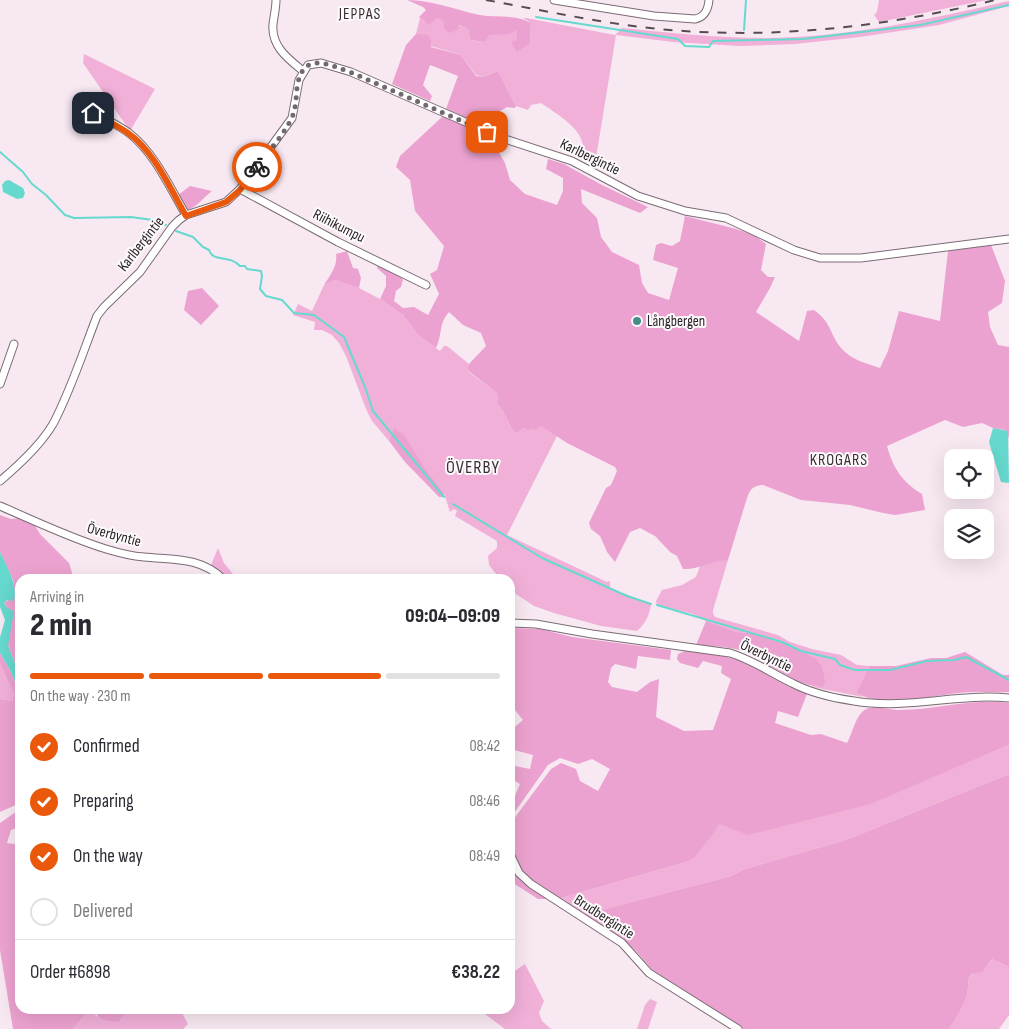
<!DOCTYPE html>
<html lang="en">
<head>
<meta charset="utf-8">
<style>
	body { margin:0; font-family:"Sofia Sans Condensed",sans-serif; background:#f2f2f3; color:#2b2b33; height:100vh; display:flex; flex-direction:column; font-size:19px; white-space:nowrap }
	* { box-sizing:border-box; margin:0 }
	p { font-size:16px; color:#7c7c81 }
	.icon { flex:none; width:28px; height:28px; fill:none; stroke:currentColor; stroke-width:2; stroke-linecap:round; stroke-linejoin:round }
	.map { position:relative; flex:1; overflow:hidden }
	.panel { position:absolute; left:15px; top:574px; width:500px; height:440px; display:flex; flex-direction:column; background:#fff; border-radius:15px; box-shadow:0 5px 20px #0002 }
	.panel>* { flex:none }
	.buttons { position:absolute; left:944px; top:449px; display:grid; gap:10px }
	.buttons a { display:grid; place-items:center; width:50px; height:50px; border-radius:10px; background:#fff; box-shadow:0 5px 20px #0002; font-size:25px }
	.pin { position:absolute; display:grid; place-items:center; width:42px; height:42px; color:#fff; margin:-21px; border-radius:10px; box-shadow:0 2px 8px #0006 }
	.courier { position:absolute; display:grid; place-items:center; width:50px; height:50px; margin:-25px; border:4px solid #ea580c; border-radius:50%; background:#fff; color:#222; box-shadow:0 1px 6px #0007 }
	.head em { font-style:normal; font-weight:800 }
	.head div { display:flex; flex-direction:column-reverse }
	.head { display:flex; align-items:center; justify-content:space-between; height:85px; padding:0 15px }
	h1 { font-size:32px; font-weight:800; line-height:38px }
	.bar { display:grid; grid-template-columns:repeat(4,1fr); gap:8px 5px; align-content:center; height:60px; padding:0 15px }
	.bar i { height:6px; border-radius:4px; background:#e1e1e2 }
	.bar .current { background:#ea580c }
	.bar p { grid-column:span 4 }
	.line { display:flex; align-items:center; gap:12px; padding:0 15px; border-top:1px solid #e1e1e2 }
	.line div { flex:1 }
	ol { padding:0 15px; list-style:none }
	li { display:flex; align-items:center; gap:15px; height:55px }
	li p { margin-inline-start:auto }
	li .icon { padding:5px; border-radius:50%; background:#ea580c; color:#fff; stroke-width:4 }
	li:last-child { color:#7c7c81 }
	li i { width:28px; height:28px; border:2px solid #e1e1e2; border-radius:50% }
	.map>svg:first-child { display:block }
</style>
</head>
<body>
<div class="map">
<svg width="1009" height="1029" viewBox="0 0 1009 1029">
	<rect width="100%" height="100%" fill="#f8e8f2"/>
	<!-- green -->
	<path fill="#f1b0d8" d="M879,0H987L879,22L874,15L877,12Z
		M1009,1V6L939,25L860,37L795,44L740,46L673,42L616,35L596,158L590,156L583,148C584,129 555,113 541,103L531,105L528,110L516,106L498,71L483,77L476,75L461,55L431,46L416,34L420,18L425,22L437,18C447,24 457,24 468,29L470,40L483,42L490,35L517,30V35L515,41L530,43L531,23L523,18H526L615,35L622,28C671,33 721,38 770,38C851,37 930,19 1009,1Z
		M84,54L155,89L130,131L83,63Z
		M335,280L359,288L380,299L403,315L419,336L440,351L444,346H447L469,364L467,370L470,373L498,394L497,404C507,413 507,425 516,434L524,428L541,425L557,436L507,535L607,582L610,581V588L651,604C649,616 646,623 637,631L601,626L554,613L534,606L510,590V579H500L489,565L488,556L497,548V541L455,516L457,511L454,509L450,512L444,493L394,429L389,441L372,421L366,409L346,356L339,343L332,335L322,330H314L315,322L293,315L298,304L312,311L324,285Z
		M218,548L224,563L237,579H229L211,565Z
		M717,560H728L713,610V613L715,617L778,635L790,642L812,649L841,655L857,665L869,666L856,693L863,697L808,686L823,687L822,666L816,658L782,642L754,633L737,632L706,621L693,614L657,605L656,601L662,590L682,585L696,577L700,566Z
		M0,664L14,694L12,701L0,699Z
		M1009,745V774L846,840L745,869L731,876L582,915L558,899L689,861L720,824L870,804Z
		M992,959L1009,967V1015L999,1029H949C959,1013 970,999 968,979C976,969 984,972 992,959Z
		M525,964L544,1001L539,1013L542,1021L551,1029H505L478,1009H510V974Z
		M650,999L657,1002L648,1029H637L645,1005Z
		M87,1009H93L96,1016L119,1022L129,1009H180L188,1024L183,1029H73L85,1015Z"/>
	<!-- forest -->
	<path fill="#eca2d0" d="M407,0C433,0 455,10 480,15C496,18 516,14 531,23L530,43L517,52L511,42L515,41L517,35L516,30L510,34L490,35L484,42L470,40L468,29L459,25L457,30L450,33L444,29V22L437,18L429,25L419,17L426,10L423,7Z
		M416,34L428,35L431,39V47L461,55L476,76L483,77L498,71L516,106L515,108L507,107L500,111L495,131L446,109L458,76L430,65L423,85L432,96L430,101L392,84L406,45Z
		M443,116L494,139L493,142L505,163L510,180L525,194L557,205L563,191V178L546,169L548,159L564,164L602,185L648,207L640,213L581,189L582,203L597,218L601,237L612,252L639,265L642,283L648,293L669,300L678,268L653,260L656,245L661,243L672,246L680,241L685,216L736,229L754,235L766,244L761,270L768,277H775L770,288L756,312L799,341L807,311L814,310C832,323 829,333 841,348C851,360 866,363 880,368L888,351L899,311L940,321L948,251L991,245L1005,281L1002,303L988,312L990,327L998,345L1009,347V438L1005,430L993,428L982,423L963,427L945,420L887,446C893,468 902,482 922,494L925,510L895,515L883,513L850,505L801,500L763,485C753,485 750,490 747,498L728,560C712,560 698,570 683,569L677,556L670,552L655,536L640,528L630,532L615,562L607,552L600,536L591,529L589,523L606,488L611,485L617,471L615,467L567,443L541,426L536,430L532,428L530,430L524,428L516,434C507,425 507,413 497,404L498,394L467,370L469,364L486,346L481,333L463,325L449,312C438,325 443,333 436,348L419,336L403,315L380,299L386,286V276L377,268L378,264L399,274L403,280L401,287L396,291L394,301L403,308L414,307L428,315L439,294L430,274L437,270L444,246L415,211L410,180L396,167L400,156Z
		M190,186L212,191C203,198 198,206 188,210L178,195Z
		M347,251L353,268L358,269L361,278L359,288L335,280L324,285C330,275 338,266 336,254Z
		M202,288L219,306L201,325L184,310L188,291Z
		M394,428L404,435L424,467L444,493V497H439L405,462L389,441Z
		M0,515L11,519L19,518L34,524L40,534L69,563L74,579H20V676L8,646L7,608L4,603L15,595L13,580L0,552Z
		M706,621L737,632L754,633L782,642L816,658L822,666L825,681L823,687C793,685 775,667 749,654C733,646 713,646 696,645Z
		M510,628L540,629L572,637L671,650L670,660L638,656L636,669L615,664L611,668L608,682L612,687L637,692L650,682L659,679L656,717L684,731L713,730L731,679L721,673L722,666L703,661L698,668L680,663L677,659L678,654L685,651L716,654L738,660L807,694L798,717L778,711L775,723L811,735L821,734L847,743C853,733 856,711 869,708C878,706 891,710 900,710C937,710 972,698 1009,703V745L871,804L748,835L720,824L695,857L689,861L558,899H538L510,881V824L551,769L561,763L576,769L580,781L598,791L610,769L592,759L578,764L560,758L548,765L514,813L510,794L515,796L520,784L510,778L515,766L530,769L533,755L510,749V731L523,720L510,704Z
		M965,652L1003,675H1009V692C992,693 975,691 959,693C929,696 883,708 856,693L869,666H896L931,658H946Z
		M0,653L10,670L20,693V803L0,812V699L12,701L14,694L0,664Z
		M1009,774V967L992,959L982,972L972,974L968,979C970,999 959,1013 949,1029H743L655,973L636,951L616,934L582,915L731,876L745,869L846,840Z
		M20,809V827L11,830L7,843L20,845V1009H87L85,1015L73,1029H13L0,950V823Z
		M93,1009H129L119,1022C107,1021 99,1021 93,1009Z"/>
	<!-- water -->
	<path fill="#66d9cf" d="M9,180L23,188L25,193L23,198L17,199L3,192L2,185L5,181Z
		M993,428L1008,431L1009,483L1001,482L989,442Z
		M0,552C7,567 18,584 14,601L7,600L4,603L7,608L14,611L8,646L20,676V693L10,670L0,653V637L5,620L0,607Z"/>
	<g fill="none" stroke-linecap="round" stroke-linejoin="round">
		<!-- stream -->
		<path stroke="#66d9cf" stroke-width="2" d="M536,17L678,39L685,46L709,47L713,41L803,39L920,25L1009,5
			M744,30L746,0
			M0,152L23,172L32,184L46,195L65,215L74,218L131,217L153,220L166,225
			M176,231L193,237L203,247L209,250C213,263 229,254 240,266H245L247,269L261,271L262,276L260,289L266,296L282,300L294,313L314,315L344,337L365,387L373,411L444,497
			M453,504L542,558L627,596L651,604
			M657,605L782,642L801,651L835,659L840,665L855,670H890L927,661L954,660L966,657L1009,680"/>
		<!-- minor casing -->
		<g stroke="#7a6c74" stroke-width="9">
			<path id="minor" d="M276,0C276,8 274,16 273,24C271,46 287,58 303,71
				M554,0L654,16L695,19C705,17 708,10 709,0
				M78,105C95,114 114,122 129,133C155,153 170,188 186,215
				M240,189L338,242L426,285
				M0,384L14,344
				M0,481C19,465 40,446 53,424C71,390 83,352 97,316L104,307L140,272L172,227L179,220L186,215L226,202L240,189L292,118L299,80L308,65L321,63L351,72L502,138L572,161L638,196L685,211L726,218L794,250L820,258H861L1009,239
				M0,506C35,521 70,538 106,549C119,553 131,556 144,557C174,560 200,557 223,579
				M510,623L536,624L592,634L730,653C753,660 771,673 792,683C811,693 833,698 854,701C908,710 956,693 1009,698
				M510,808V812
				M510,854L519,873L531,884L622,943L649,973L738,1029"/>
		</g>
		<!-- minor -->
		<use href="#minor" stroke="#fff" stroke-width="7"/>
		<!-- rail -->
		<path stroke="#544c51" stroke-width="2" stroke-dasharray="9 9" stroke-linecap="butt" d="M486,0C552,12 618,27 684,31C790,38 893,25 995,0"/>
	</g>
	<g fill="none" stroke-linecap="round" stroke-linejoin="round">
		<!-- done -->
		<path stroke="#72696f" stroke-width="5" stroke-dasharray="0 9" d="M257,167C269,150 285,134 293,115C296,107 296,97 297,88C302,52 326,63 350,72L487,132"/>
		<!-- route -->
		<path stroke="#ea580c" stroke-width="6" d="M93,113C105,120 117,125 128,133C154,151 170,188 186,216L226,202L240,190L257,167"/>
	</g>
	<!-- markers -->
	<circle fill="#468d86" stroke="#fdfafc" stroke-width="2" cx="637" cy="321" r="5"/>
	<g text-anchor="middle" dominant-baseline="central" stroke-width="4" stroke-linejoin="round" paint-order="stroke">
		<!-- street labels -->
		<g font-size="15" fill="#2a2428" stroke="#fdfafc">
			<text transform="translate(590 157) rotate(26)">Karlbergintie</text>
			<text transform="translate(339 226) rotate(27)">Riihikumpu</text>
			<text transform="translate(141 244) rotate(-52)">Karlbergintie</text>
			<text transform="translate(114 535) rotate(15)">Överbyntie</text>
			<text transform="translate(766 656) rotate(26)">Överbyntie</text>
			<text transform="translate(604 917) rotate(33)">Brudbergintie</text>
		</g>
		<!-- poi labels -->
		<g font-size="15" fill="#2a2428" stroke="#fdfafc" text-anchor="start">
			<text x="647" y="321">Långbergen</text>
		</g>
		<!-- neighbourhood labels -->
		<g font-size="16" letter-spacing="1" fill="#3a2e35" stroke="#fdfafc">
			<text x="360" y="14">JEPPAS</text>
			<text x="839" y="460">KROGARS</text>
		</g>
		<!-- quarter labels -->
		<g font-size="18" letter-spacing="1" fill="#3a2e35" stroke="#fdfafc">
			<text x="473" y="467">ÖVERBY</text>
		</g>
	</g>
</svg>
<div class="buttons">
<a><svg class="icon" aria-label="locate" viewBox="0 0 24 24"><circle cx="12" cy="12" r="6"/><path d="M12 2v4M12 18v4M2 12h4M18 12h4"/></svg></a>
<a><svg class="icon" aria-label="layers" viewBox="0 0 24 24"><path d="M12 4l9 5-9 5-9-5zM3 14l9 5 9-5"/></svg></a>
</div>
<div class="pin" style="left:487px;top:132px;background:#ea580c"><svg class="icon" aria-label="bag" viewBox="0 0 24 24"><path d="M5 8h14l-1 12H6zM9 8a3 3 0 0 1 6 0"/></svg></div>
<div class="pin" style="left:93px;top:113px;background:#1f2937"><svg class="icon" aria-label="home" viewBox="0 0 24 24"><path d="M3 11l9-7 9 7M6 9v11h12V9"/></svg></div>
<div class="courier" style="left:257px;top:167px"><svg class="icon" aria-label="bike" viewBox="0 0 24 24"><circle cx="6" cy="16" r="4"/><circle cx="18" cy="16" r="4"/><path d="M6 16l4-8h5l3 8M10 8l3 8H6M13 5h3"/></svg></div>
<section class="panel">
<div class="head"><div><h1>2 min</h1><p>Arriving in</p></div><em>09:04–09:09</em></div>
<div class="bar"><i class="current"></i><i class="current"></i><i class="current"></i><i></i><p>On the way · 230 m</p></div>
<ol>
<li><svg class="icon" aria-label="check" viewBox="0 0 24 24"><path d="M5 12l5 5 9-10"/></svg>Confirmed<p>08:42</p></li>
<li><svg class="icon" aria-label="check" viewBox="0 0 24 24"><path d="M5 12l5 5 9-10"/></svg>Preparing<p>08:46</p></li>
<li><svg class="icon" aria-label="check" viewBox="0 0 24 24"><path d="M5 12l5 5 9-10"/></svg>On the way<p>08:49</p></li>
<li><i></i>Delivered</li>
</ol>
<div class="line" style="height:65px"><div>Order #6898</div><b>€38.22</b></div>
</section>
</div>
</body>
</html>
